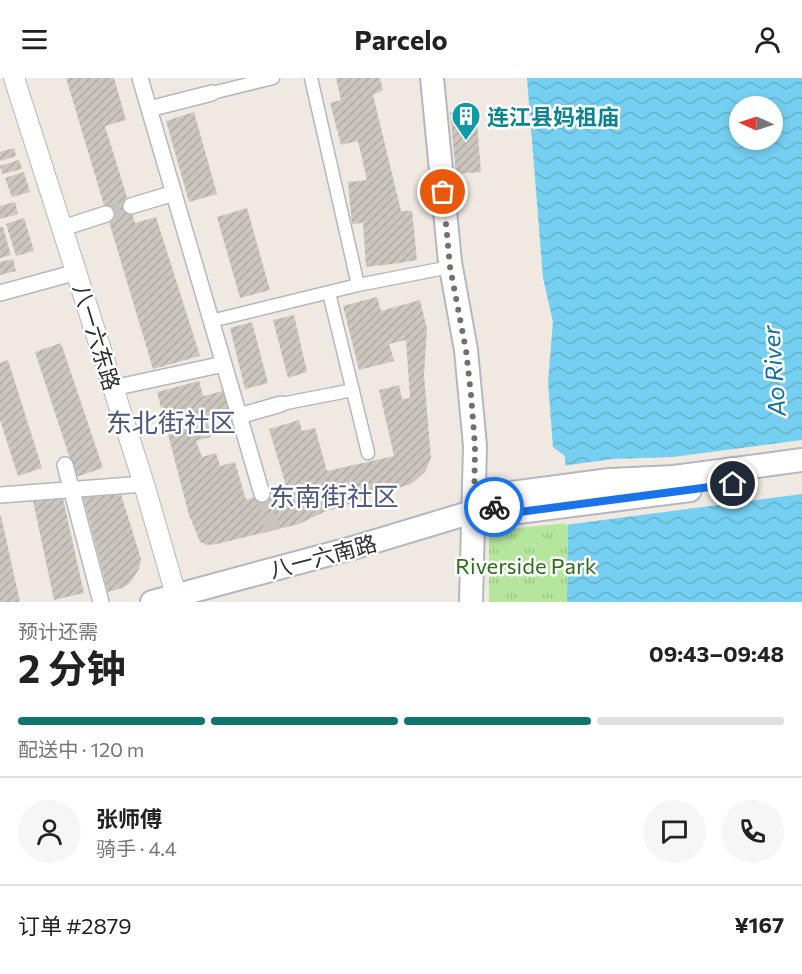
<!DOCTYPE html>
<html lang="zh">
<head>
<meta charset="utf-8">
<style>
	body { margin:0; font-family:Commissioner,"Noto Sans SC",sans-serif; background:#f6f6f6; color:#222; height:100vh; display:flex; flex-direction:column; font-size:22px; white-space:nowrap }
	* { box-sizing:border-box; margin:0 }
	p { font-size:20px; color:#767676 }
	.icon { flex:none; width:33px; height:33px; fill:none; stroke:currentColor; stroke-width:2; stroke-linecap:round; stroke-linejoin:round }
	.map { position:relative; height:524px; overflow:hidden }
	.side { display:flex; flex-direction:column; background:#fff; flex:1 }
	.side>* { flex:none }
	.needle { width:39px; rotate:273deg }
	.tools { position:absolute; left:729px; top:18px; display:grid; gap:12px }
	.tools a { display:grid; place-items:center; width:54px; height:54px; border-radius:50%; background:#fff; box-shadow:0 3px 9px #0003; font-size:30px }
	.pin { position:absolute; display:grid; place-items:center; width:51px; height:51px; color:#fff; margin:-26px; border:3px solid #fff; border-radius:50%; box-shadow:0 2px 6px #0007 }
	.courier { position:absolute; display:grid; place-items:center; width:60px; height:60px; margin:-30px; border:4px solid #1a73e8; border-radius:50%; background:#fff; color:#222; box-shadow:0 2px 8px #0007 }
	.overview em { font-style:normal; font-weight:700 }
	.overview div { display:flex; flex-direction:column-reverse }
	.overview { display:flex; align-items:center; justify-content:space-between; height:102px; padding:0 18px }
	h1 { font-size:39px; font-weight:700; line-height:45px }
	.bar { display:grid; grid-template-columns:repeat(4,1fr); gap:9px 6px; align-content:center; height:72px; padding:0 18px }
	.bar i { height:8px; border-radius:4px; background:#e0e0e0 }
	.bar .current { background:#0f766e }
	.bar p { grid-column:span 4 }
	.line { display:flex; align-items:center; gap:15px; padding:0 18px; border-top:2px solid #e0e0e0 }
	.line div { flex:1 }
	.round { display:grid; place-items:center; flex:none; width:63px; height:63px; border-radius:32px; background:#f6f6f6 }
	header { display:flex; justify-content:space-between; align-items:center; height:78px; padding:0 18px; background:#fff; font-size:27px; font-weight:700 }
	.map>svg:first-child { display:block }
</style>
</head>
<body>
<header><svg class="icon" aria-label="menu" viewBox="0 0 24 24"><path d="M4 6h16M4 12h16M4 18h16"/></svg>Parcelo<svg class="icon" aria-label="person" viewBox="0 0 24 24"><circle cx="12" cy="8" r="4"/><path d="M4 21q1-7 8-7t8 7"/></svg></header>
<div class="map">
<svg width="802" height="524" viewBox="0 0 802 524">
	<defs>
		<pattern id="park-tufts" width="24" height="20" patternUnits="userSpaceOnUse" patternTransform="scale(1.5)"><rect width="24" height="20" fill="#b6e59e"/><path d="M3 7l-1-3M5 7V3M7 7l1-3M15 17l-1-3M17 17v-4M19 17l1-3" fill="none" stroke="#9dc588"/></pattern>
		<pattern id="water-waves" width="16" height="10" patternUnits="userSpaceOnUse" patternTransform="scale(1.5)"><rect width="16" height="10" fill="#75cff0"/><path d="M0 5q4-4 8 0t8 0" fill="none" stroke="#66b2ce"/></pattern>
		<pattern id="building-hatch" width="6" height="6" patternUnits="userSpaceOnUse" patternTransform="scale(1.5)"><rect width="6" height="6" fill="#cbc7bf"/><path d="M-1 1l2-2M0 6l6-6M5 7l2-2" fill="none" stroke="#afaba4"/></pattern>
	</defs>
	<rect width="100%" height="100%" fill="#efe9e1"/>
	<!-- park -->
	<path fill="url(#park-tufts)" d="M568,445L567,524H489V453Z"/>
	<!-- water -->
	<path fill="url(#water-waves)" fill-rule="evenodd" d="M527,0H802V524H567L568,445L565,378L553,369L548,304L553,244L543,200ZM740,28H772V62H740Z"/>
	<!-- pier -->
	<path fill="#efe9e1" d="M802,362V416L565,447L562,388L612,381L673,379Z"/>
	<!-- building -->
	<path fill="url(#building-hatch)" d="M66,0H114L126,42L105,48L135,145L156,139L200,278L153,291Z
		M336,0H380L383,12L373,17L401,133H412L417,182L400,185L366,189L363,145L352,146L348,104L367,102L358,63L341,67L330,25L341,22Z
		M476,32L481,94L456,96L450,34Z
		M194,34L217,116L189,124L166,43Z
		M14,70L16,78L0,83V74Z
		M19,82L22,91L2,96L0,88Z
		M24,94L30,114L12,119L5,100Z
		M15,124L18,136L0,141V128Z
		M247,130L270,212L240,220L217,139Z
		M24,140L34,173L16,178L6,146Z
		M0,149H3L11,177L0,180Z
		M13,181L16,193L0,197V184Z
		M377,219L381,233L420,222L427,251L424,297L431,380L425,394L411,406L324,434L299,446L217,466L207,467L200,464L189,437L157,314L199,303L203,318L227,312L233,334L207,341L211,359L196,363L202,379L216,375L220,388L235,384L246,422L286,408L269,351L299,342L302,353L315,350L327,393L394,378L379,312L399,307L402,321L410,320L406,262L389,266L394,283L359,292L343,228Z
		M294,237L307,294L288,300L273,242Z
		M252,244L268,305L245,311L230,250Z
		M61,265L103,390L76,399L35,274Z
		M8,282L42,390L18,398L0,342V285Z
		M120,413L141,481L139,491L129,506L122,510L108,514L82,415Z
		M62,416L84,515L54,522L33,423Z
		M0,438H1L20,524H0Z"/>
	<g fill="none" stroke-linecap="round" stroke-linejoin="round">
		<!-- minor-tunnel -->
		<path stroke="#c8c4bd" stroke-width="15" stroke-dasharray="15 8" stroke-linecap="butt" d="M106,136L131,128
			M262,416L273,454"/>
		<!-- pedestrian casing -->
		<g stroke="#b4b7c1" stroke-width="15">
			<path id="pedestrian" d="M311,0L358,207
				M212,15L273,0
				M329,215L368,375
				M211,243L358,207L450,189
				M281,326L353,312"/>
		</g>
		<!-- minor casing -->
		<g stroke="#b4b7c1" stroke-width="18">
			<path id="minor" d="M140,0L262,416
				M149,31L212,15
				M131,128L174,115
				M63,150L106,136
				M0,215L77,194
				M113,310L224,286
				M239,338L281,326
				M65,387L101,524
				M0,417L144,406"/>
		</g>
		<!-- tertiary casing -->
		<g stroke="#b4b7c1" stroke-width="22">
			<path id="tertiary" d="M14,0L144,406L178,524"/>
		</g>
		<!-- secondary casing -->
		<g stroke="#b4b7c1" stroke-width="26">
			<path id="secondary" d="M432,0L450,184L466,272L475,368L471,524
				M492,428L503,416L610,402L674,399L802,382
				M492,428L504,436L690,412
				M152,524L356,469L492,428"/>
		</g>
		<!-- pedestrian -->
		<use href="#pedestrian" stroke="#fff" stroke-width="12"/>
		<!-- minor -->
		<use href="#minor" stroke="#fff" stroke-width="15"/>
		<!-- tertiary -->
		<use href="#tertiary" stroke="#fff" stroke-width="20"/>
		<!-- secondary -->
		<use href="#secondary" stroke="#fff" stroke-width="22"/>
	</g>
	<g fill="none" stroke-linecap="round" stroke-linejoin="round">
		<!-- done -->
		<path stroke="#726f6d" stroke-width="6" stroke-dasharray="0 10.8" d="M443,114L450,189L466,272L471,317L475,368L474,433L492,428L494,429"/>
		<!-- route -->
		<path stroke="#1a73e8" stroke-width="8" d="M494,429L504,436L733,406"/>
	</g>
	<!-- icons -->
	<defs>
		<g id="building-pin" transform="scale(1.5)"><path d="M0 17L-7.5 6A9.5 9.5 0 1 1 7.5 6Z" fill="#0f9aa8" stroke="#fff"/><path d="M-4-6H4V6H1V3H-1V6H-4ZM-2.5-4.3h1.7v1.8h-1.7ZM.8-4.3h1.7v1.8H.8ZM-2.5-1h1.7V.8h-1.7ZM.8-1h1.7V.8H.8Z" fill="#fff"/></g>
	</defs>
	<g fill-rule="evenodd">
		<use href="#building-pin" x="466" y="38"/>
	</g>
	<g text-anchor="middle" dominant-baseline="central" stroke-width="5" stroke-linejoin="round" paint-order="stroke">
		<!-- culture labels -->
		<g font-size="22" font-weight="bold" fill="#0d838f" stroke="#fff" text-anchor="start">
			<text x="487" y="38">连江县妈祖庙</text>
		</g>
		<!-- street labels -->
		<g font-size="22" fill="#2e2e2e" stroke="#fff">
			<text transform="translate(97 259) rotate(73)">八一六东路</text>
			<text transform="translate(323 478) rotate(-15)">八一六南路</text>
		</g>
		<!-- park labels -->
		<g font-size="22" fill="#2c6e1b" stroke="#fff">
			<text x="526" y="487">Riverside Park</text>
		</g>
		<!-- water labels -->
		<g font-size="24" font-style="italic" fill="#0d6fa3" stroke="#fff">
			<text transform="translate(773 293) rotate(-94)">Ao River</text>
		</g>
		<!-- quarter labels -->
		<g font-size="26" fill="#4d5680" stroke="#fff">
			<text x="171" y="343">东北街社区</text>
			<text x="334" y="417">东南街社区</text>
		</g>
	</g>
</svg>
<div class="tools">
<a><svg class="needle" viewBox="-14 -14 28 28"><path d="M0-13l5 13h-10z" fill="#e53935"/><path d="M0 13l5-13h-10z" fill="#767676"/></svg></a>
</div>
<div class="pin" style="left:443px;top:114px;background:#ea580c"><svg class="icon" aria-label="bag" viewBox="0 0 24 24"><path d="M5 8h14l-1 12H6zM9 8a3 3 0 0 1 6 0"/></svg></div>
<div class="pin" style="left:733px;top:406px;background:#1f2937"><svg class="icon" aria-label="home" viewBox="0 0 24 24"><path d="M3 11l9-7 9 7M6 9v11h12V9"/></svg></div>
<div class="courier" style="left:494px;top:429px"><svg class="icon" aria-label="bike" viewBox="0 0 24 24"><circle cx="6" cy="16" r="4"/><circle cx="18" cy="16" r="4"/><path d="M6 16l4-8h5l3 8M10 8l3 8H6M13 5h3"/></svg></div>
</div>
<section class="side">
<div class="overview"><div><h1>2 分钟</h1><p>预计还需</p></div><em>09:43–09:48</em></div>
<div class="bar"><i class="current"></i><i class="current"></i><i class="current"></i><i></i><p>配送中 · 120 m</p></div>
<div class="line" style="height:108px"><a class="round"><svg class="icon" aria-label="person" viewBox="0 0 24 24"><circle cx="12" cy="8" r="4"/><path d="M4 21q1-7 8-7t8 7"/></svg></a><div><b>张师傅</b><p>骑手 · 4.4</p></div><a class="round"><svg class="icon" aria-label="chat" viewBox="0 0 24 24"><path d="M4 5h16v11H9l-5 4z"/></svg></a><a class="round"><svg class="icon" aria-label="phone" viewBox="0 0 24 24"><path d="M5 4h4l2 5-3 2q2 4 5 5l2-3 5 2v4C11 20 4 13 5 4z"/></svg></a></div>
<div class="line" style="height:78px"><div>订单 #2879</div><b>¥167</b></div>
</section>
</body>
</html>
